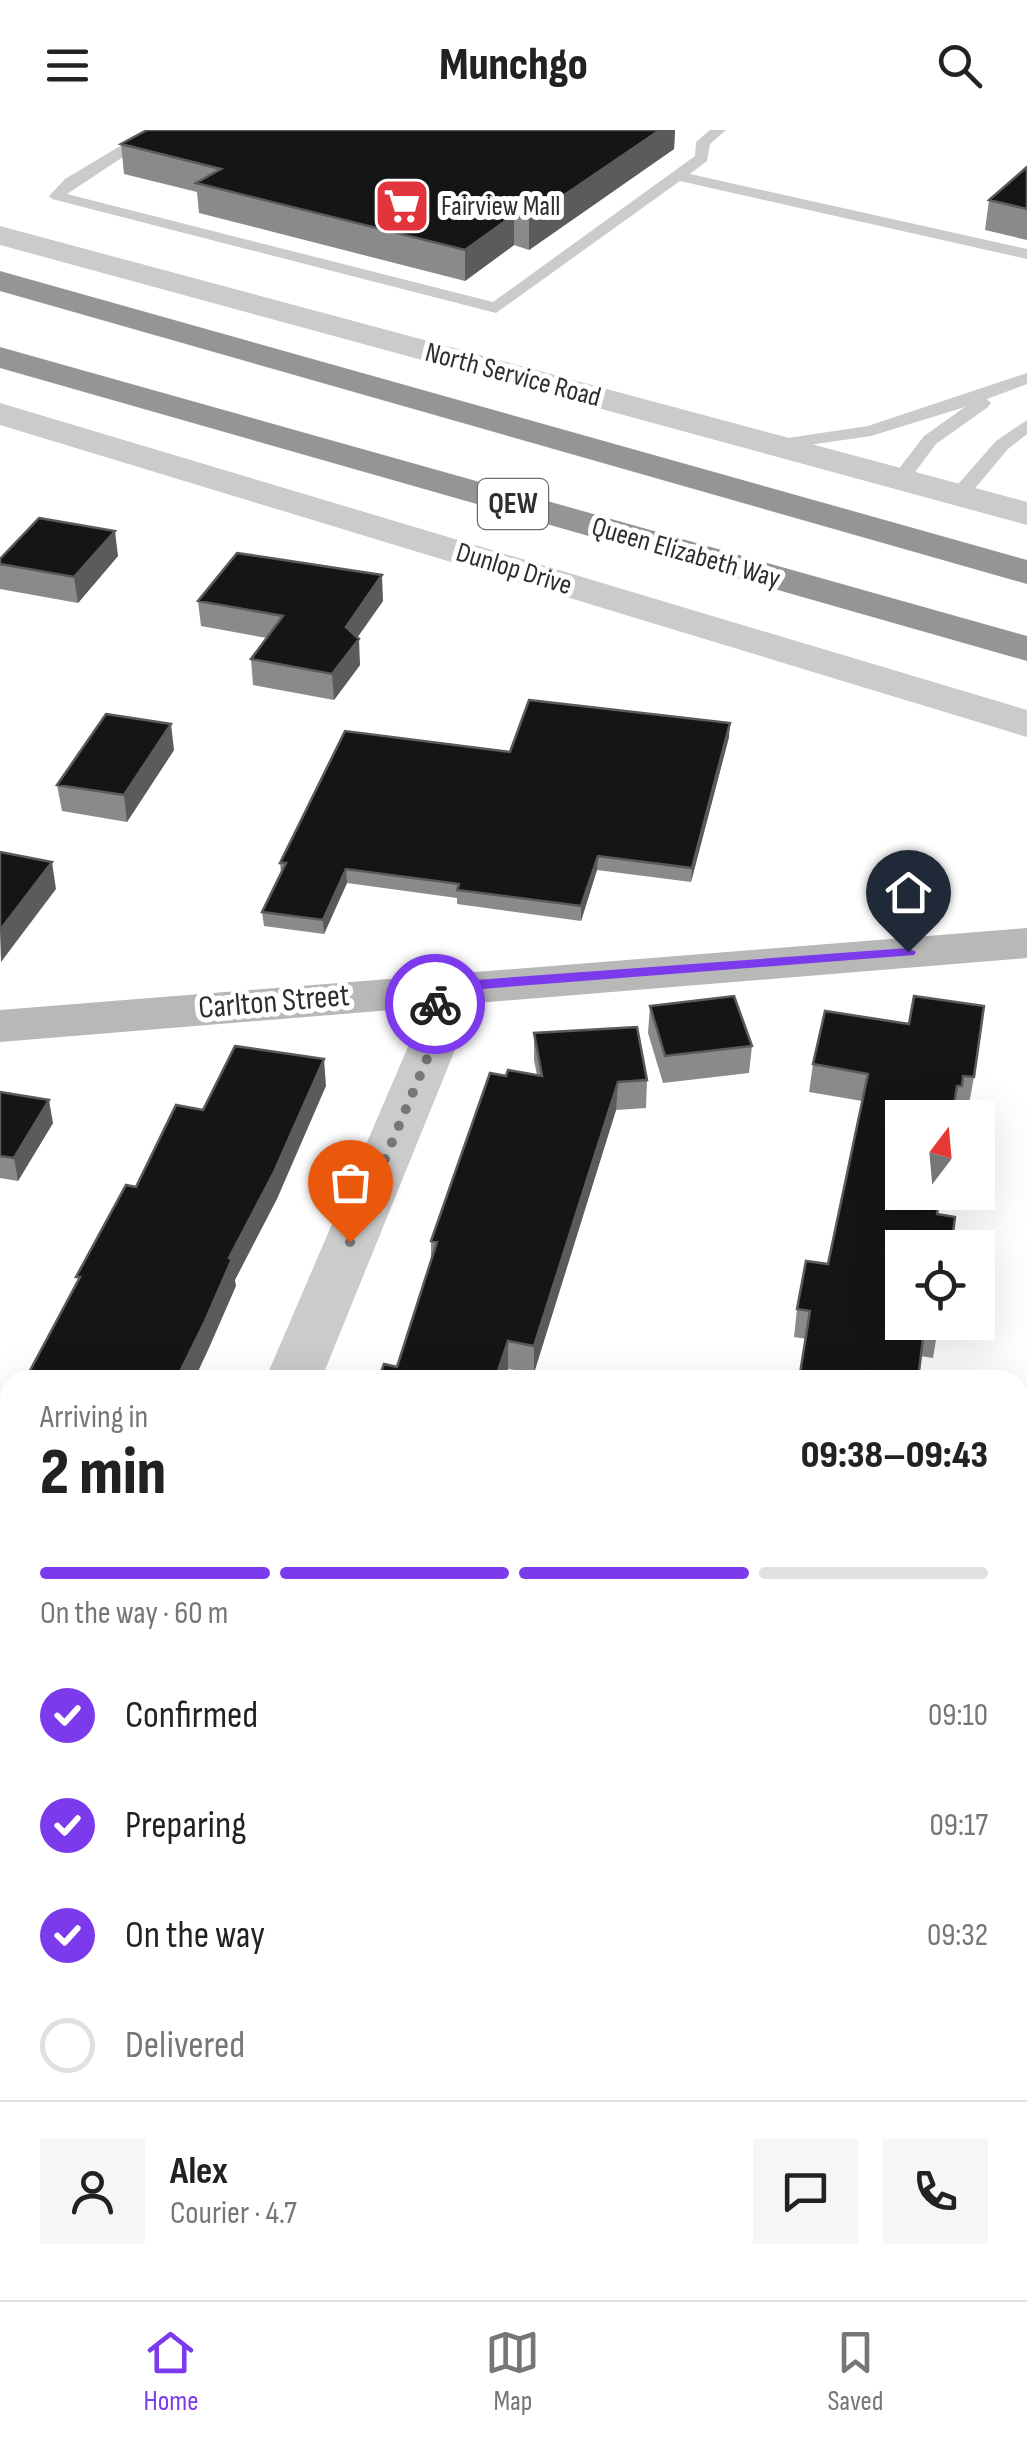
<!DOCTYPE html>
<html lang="en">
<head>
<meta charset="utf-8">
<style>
	body { margin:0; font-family:"Sofia Sans Condensed",sans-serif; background:#f6f6f6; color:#222; height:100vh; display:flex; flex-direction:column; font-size:38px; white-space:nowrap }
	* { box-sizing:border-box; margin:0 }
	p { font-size:32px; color:#767676 }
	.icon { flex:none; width:55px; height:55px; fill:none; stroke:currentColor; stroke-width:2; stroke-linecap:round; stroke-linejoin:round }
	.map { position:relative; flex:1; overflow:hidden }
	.panel { position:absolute; left:0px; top:1240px; width:1028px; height:930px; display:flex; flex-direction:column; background:#fff; border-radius:30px 30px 0 0; box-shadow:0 10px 40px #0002 }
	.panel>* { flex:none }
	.needle { width:65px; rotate:16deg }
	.tools { position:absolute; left:885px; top:970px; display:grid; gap:20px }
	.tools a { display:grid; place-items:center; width:110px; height:110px; border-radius:0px; background:#fff; box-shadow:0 10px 40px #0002; font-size:50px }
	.pin { position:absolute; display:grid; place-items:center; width:85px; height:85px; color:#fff; margin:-102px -42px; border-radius:50% 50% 50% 0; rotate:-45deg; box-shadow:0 0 10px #0007 }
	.pin .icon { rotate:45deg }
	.courier { position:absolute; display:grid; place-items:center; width:100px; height:100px; margin:-50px; border:8px solid #7c3aed; border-radius:50%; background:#fff; color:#222; box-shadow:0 2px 12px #0007 }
	.headline em { font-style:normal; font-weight:800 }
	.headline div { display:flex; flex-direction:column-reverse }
	.headline { display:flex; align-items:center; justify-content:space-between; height:170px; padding:0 40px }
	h1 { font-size:65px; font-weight:800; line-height:75px }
	.bar { display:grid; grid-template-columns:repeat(4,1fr); gap:15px 10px; align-content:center; height:120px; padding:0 40px }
	.bar i { height:12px; border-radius:8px; background:#e0e0e0 }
	.bar .selected { background:#7c3aed }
	.bar p { grid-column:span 4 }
	.line { display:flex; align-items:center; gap:25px; padding:0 40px; border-top:2px solid #e0e0e0 }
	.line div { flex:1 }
	.round { display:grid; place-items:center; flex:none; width:105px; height:105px; border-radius:0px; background:#f6f6f6 }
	ol { padding:0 40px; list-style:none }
	li { display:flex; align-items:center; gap:30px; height:110px }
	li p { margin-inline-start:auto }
	li .icon { padding:10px; border-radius:50%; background:#7c3aed; color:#fff; stroke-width:4 }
	li:last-child { color:#767676 }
	li i { width:55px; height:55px; border:5px solid #e0e0e0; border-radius:50% }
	header { display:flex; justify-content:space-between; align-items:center; height:130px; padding:0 40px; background:#fff; font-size:45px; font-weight:800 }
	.tabs { display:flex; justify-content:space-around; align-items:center; height:140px; border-top:2px solid #e0e0e0; background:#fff; font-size:28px; color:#767676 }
	.tabs a { display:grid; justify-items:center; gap:5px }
	.tabs .selected { color:#7c3aed }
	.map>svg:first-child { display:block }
</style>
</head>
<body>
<header><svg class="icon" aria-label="menu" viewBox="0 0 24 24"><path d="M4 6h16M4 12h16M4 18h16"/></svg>Munchgo<svg class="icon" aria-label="search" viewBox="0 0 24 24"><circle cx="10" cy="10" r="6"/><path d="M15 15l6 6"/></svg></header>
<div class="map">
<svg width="1027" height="2170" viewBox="0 0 1027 2170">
	<rect width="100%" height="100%" fill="#fff"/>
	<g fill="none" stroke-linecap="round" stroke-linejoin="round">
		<!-- service -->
		<path fill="#cbcbcb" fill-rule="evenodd" d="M147,0H164L67,64L493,172L695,26L696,12L710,0H726L710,14L707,31L690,44L1027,119V129L680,51L496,183L52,69L49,66L65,49Z
			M1027,243V254L987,269L991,273L988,277L936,314L907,353L900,355L891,349L924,306L965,277L871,306L774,320L765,315L774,310L868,296Z
			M1027,290V304L1008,319L966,369H952V361L996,311Z"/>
		<!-- minor -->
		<path fill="#cbcbcb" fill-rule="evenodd" d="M435,843L452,847L459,858L461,905L321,1250H265L413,905L411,858L418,847Z
			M1027,1305V1426L1018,1429V1308Z
			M1018,1646L1027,1647V1705L1018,1704Z
			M10,1889V1979L0,1983V1893Z
			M888,2160H964V2170H886Z"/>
		<!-- tertiary -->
		<path fill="#cbcbcb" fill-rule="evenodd" d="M0,96L1027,372V395L0,115Z
			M0,273L1027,580V607L0,295Z"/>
		<!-- secondary -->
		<path fill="#b8b8b8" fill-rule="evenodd" d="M1027,798V828L0,912V880Z"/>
		<!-- motorway -->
		<path fill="#959595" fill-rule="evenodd" d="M0,141L1027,430V454L0,161Z
			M0,217L1027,506V531L0,238Z"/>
	</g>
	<!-- wall -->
	<path fill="#8a8a8a" d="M147,0H675L674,19L529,120L514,115L465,151L199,83L197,62L124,44L121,14Z
		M1027,37V110L985,100L989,70Z
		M118,426L78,473L0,459V429Z
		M198,471H383L357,508L360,535L334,570L253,555L251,529L267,508L201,496Z
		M729,607L691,752L597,740L581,791L457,774V768L347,753L324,804L264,796L262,782L281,743L280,733L510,622Z
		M174,620L127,692L62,681L57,655Z
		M650,876L752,916L749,943L663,953L648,903Z
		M534,903L647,950L646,978L616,980L534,1243L508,1239L505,1250H378L397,1237L431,1130V1111L506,946L537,945L534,930Z
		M813,934L974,947L969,974L959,973L957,984L952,983L937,1084L939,1192L933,1228L794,1207L797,1179L828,1134L862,971L809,962Z
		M0,962L53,993L18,1051L0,1048Z
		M1027,1874V1957L1020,1956Z
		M1027,2057V2133L1022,2132Z"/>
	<!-- shaded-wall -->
	<path fill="#5b5b5b" d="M653,0H675L674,19L529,120V89Z
		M514,85V115L465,151V120Z
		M115,401L118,426L78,473L74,447Z
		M382,445L383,471L347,522L346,497Z
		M359,509L360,535L334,570L332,544Z
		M730,593L729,607L691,752L692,738Z
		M171,594L174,620L127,692L124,665Z
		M598,726L597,740L581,791V776Z
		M52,732L56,759L1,832L0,800Z
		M346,739L347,753L324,804L323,790Z
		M324,929L326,956L277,1069L235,1150L236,1156L209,1218L194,1250H176L229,1128Z
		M618,952L616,980L534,1243V1216Z
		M49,970L53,993L18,1051L14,1028Z
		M508,1211V1239L505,1250H495Z
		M10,1580V1621L0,1643V1602Z
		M192,2160H205L202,2170H189Z"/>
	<!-- building -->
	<path fill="#151515" stroke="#5b5b5b" stroke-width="2.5" d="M147,0H660L529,89L514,85L465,120L196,53L221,39L121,14Z
		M1027,37V79L989,70Z
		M39,388L115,401L74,447L0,434V429Z
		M237,423L382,445L346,497L359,509L332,544L251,529L283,486L198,471Z
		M529,570L730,593L692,738L598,726L581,776L457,760L459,754L346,739L323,790L262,782L286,733H280L345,601L510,622Z
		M106,584L171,594L124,665L57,655Z
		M0,722L52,732L0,800Z
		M734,866L752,916L665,926L650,876Z
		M914,866L984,876L974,947L963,946L962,956H957L952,988H902V1062H940L937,1084L955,1087L951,1118H902V1192H939L938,1201L924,1199L918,1250H799L810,1181L797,1179L806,1131L828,1134L868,944L813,934L825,881L909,894Z
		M637,897L647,950L618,952L534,1216L508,1211L495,1250H378L384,1234L397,1237L437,1112L431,1111L490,943L506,946L508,940L542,946L534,903Z
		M235,916L324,929L274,1042L229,1128L232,1129L205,1191L176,1250H25L80,1147H76L126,1055L136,1057L176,975L203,980Z
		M0,962L49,970L14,1028L0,1026Z
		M10,1279V1580L0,1602V1298Z
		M18,2160H192L189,2170H14Z
		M591,2160H783L781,2170H589Z"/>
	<!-- route -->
	<path fill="#7c3aed" d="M908,818L916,822L914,825L442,862L441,878L428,874L427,858L434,853Z"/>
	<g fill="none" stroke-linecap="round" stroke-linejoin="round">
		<!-- done -->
		<path stroke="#777" stroke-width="10" stroke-dasharray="0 18" d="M350,1112L437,905L435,874"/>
	</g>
	<!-- icons -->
	<defs>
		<g id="supermarket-square" transform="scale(2.875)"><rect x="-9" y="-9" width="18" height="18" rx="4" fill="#e1353b" stroke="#fff"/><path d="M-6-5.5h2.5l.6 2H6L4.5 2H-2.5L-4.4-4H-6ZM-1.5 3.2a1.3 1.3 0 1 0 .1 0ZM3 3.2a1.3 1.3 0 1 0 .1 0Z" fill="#fff"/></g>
	</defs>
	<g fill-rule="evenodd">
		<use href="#supermarket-square" x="402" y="76"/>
	</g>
	<g text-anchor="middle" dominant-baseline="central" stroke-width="10" stroke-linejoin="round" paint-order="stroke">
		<!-- far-poi labels -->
		<g font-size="28" fill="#2e2e2e" stroke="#fff" text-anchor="start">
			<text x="441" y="76">Fairview Mall</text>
		</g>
		<!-- far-street labels -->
		<g font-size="28" fill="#2e2e2e" stroke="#fff">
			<text transform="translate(513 245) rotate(15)">North Service Road</text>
			<text transform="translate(686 423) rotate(16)">Queen Elizabeth Way</text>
			<text transform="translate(514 439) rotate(17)">Dunlop Drive</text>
		</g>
		<!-- shield labels -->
		<rect fill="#fff" stroke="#6d6d6d" stroke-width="2.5" x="478" y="349" width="70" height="50" rx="8"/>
		<g font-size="30" font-weight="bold" fill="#2e2e2e">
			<text x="513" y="374">QEW</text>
		</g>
		<!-- street labels -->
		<g font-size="32" fill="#2e2e2e" stroke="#fff">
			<text transform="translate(274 872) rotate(-5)">Carlton Street</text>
		</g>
	</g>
</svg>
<div class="tools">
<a><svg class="needle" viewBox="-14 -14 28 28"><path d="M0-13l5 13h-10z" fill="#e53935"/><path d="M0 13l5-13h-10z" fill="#767676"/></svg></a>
<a><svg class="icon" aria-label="locate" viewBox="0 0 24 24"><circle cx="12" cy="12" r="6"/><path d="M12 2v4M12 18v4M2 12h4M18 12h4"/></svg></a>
</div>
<div class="pin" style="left:350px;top:1112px;background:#ea580c"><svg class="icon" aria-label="bag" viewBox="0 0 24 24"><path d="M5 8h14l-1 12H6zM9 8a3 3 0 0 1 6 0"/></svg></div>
<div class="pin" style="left:908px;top:822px;background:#1f2937"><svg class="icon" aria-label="home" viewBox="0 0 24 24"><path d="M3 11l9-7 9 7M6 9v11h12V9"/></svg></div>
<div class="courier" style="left:435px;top:874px"><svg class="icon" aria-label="bike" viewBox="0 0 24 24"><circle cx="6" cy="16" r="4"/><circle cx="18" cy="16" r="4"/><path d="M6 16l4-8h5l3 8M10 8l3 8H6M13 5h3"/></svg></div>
<section class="panel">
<div class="headline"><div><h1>2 min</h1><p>Arriving in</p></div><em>09:38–09:43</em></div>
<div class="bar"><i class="selected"></i><i class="selected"></i><i class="selected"></i><i></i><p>On the way · 60 m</p></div>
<ol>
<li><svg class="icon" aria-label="check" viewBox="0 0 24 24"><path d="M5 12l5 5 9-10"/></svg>Confirmed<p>09:10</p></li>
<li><svg class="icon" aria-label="check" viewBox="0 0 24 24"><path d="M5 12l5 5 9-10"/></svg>Preparing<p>09:17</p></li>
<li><svg class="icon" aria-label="check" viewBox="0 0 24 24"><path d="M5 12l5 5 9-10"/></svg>On the way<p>09:32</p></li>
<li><i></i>Delivered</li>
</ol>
<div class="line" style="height:180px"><a class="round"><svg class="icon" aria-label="person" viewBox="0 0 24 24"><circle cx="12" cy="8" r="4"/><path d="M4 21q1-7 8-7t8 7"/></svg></a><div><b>Alex</b><p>Courier · 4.7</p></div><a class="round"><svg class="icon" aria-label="chat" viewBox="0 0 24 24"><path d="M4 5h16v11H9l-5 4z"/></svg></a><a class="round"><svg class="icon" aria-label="phone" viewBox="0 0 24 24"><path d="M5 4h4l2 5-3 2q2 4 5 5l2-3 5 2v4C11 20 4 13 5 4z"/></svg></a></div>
</section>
</div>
<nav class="tabs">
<a class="selected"><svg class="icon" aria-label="home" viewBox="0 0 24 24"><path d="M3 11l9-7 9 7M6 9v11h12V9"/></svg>Home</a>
<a><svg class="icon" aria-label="map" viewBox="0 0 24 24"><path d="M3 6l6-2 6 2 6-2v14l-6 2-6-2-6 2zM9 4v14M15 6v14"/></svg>Map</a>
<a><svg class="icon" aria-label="saved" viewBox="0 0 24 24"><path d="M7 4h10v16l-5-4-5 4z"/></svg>Saved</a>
</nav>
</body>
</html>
